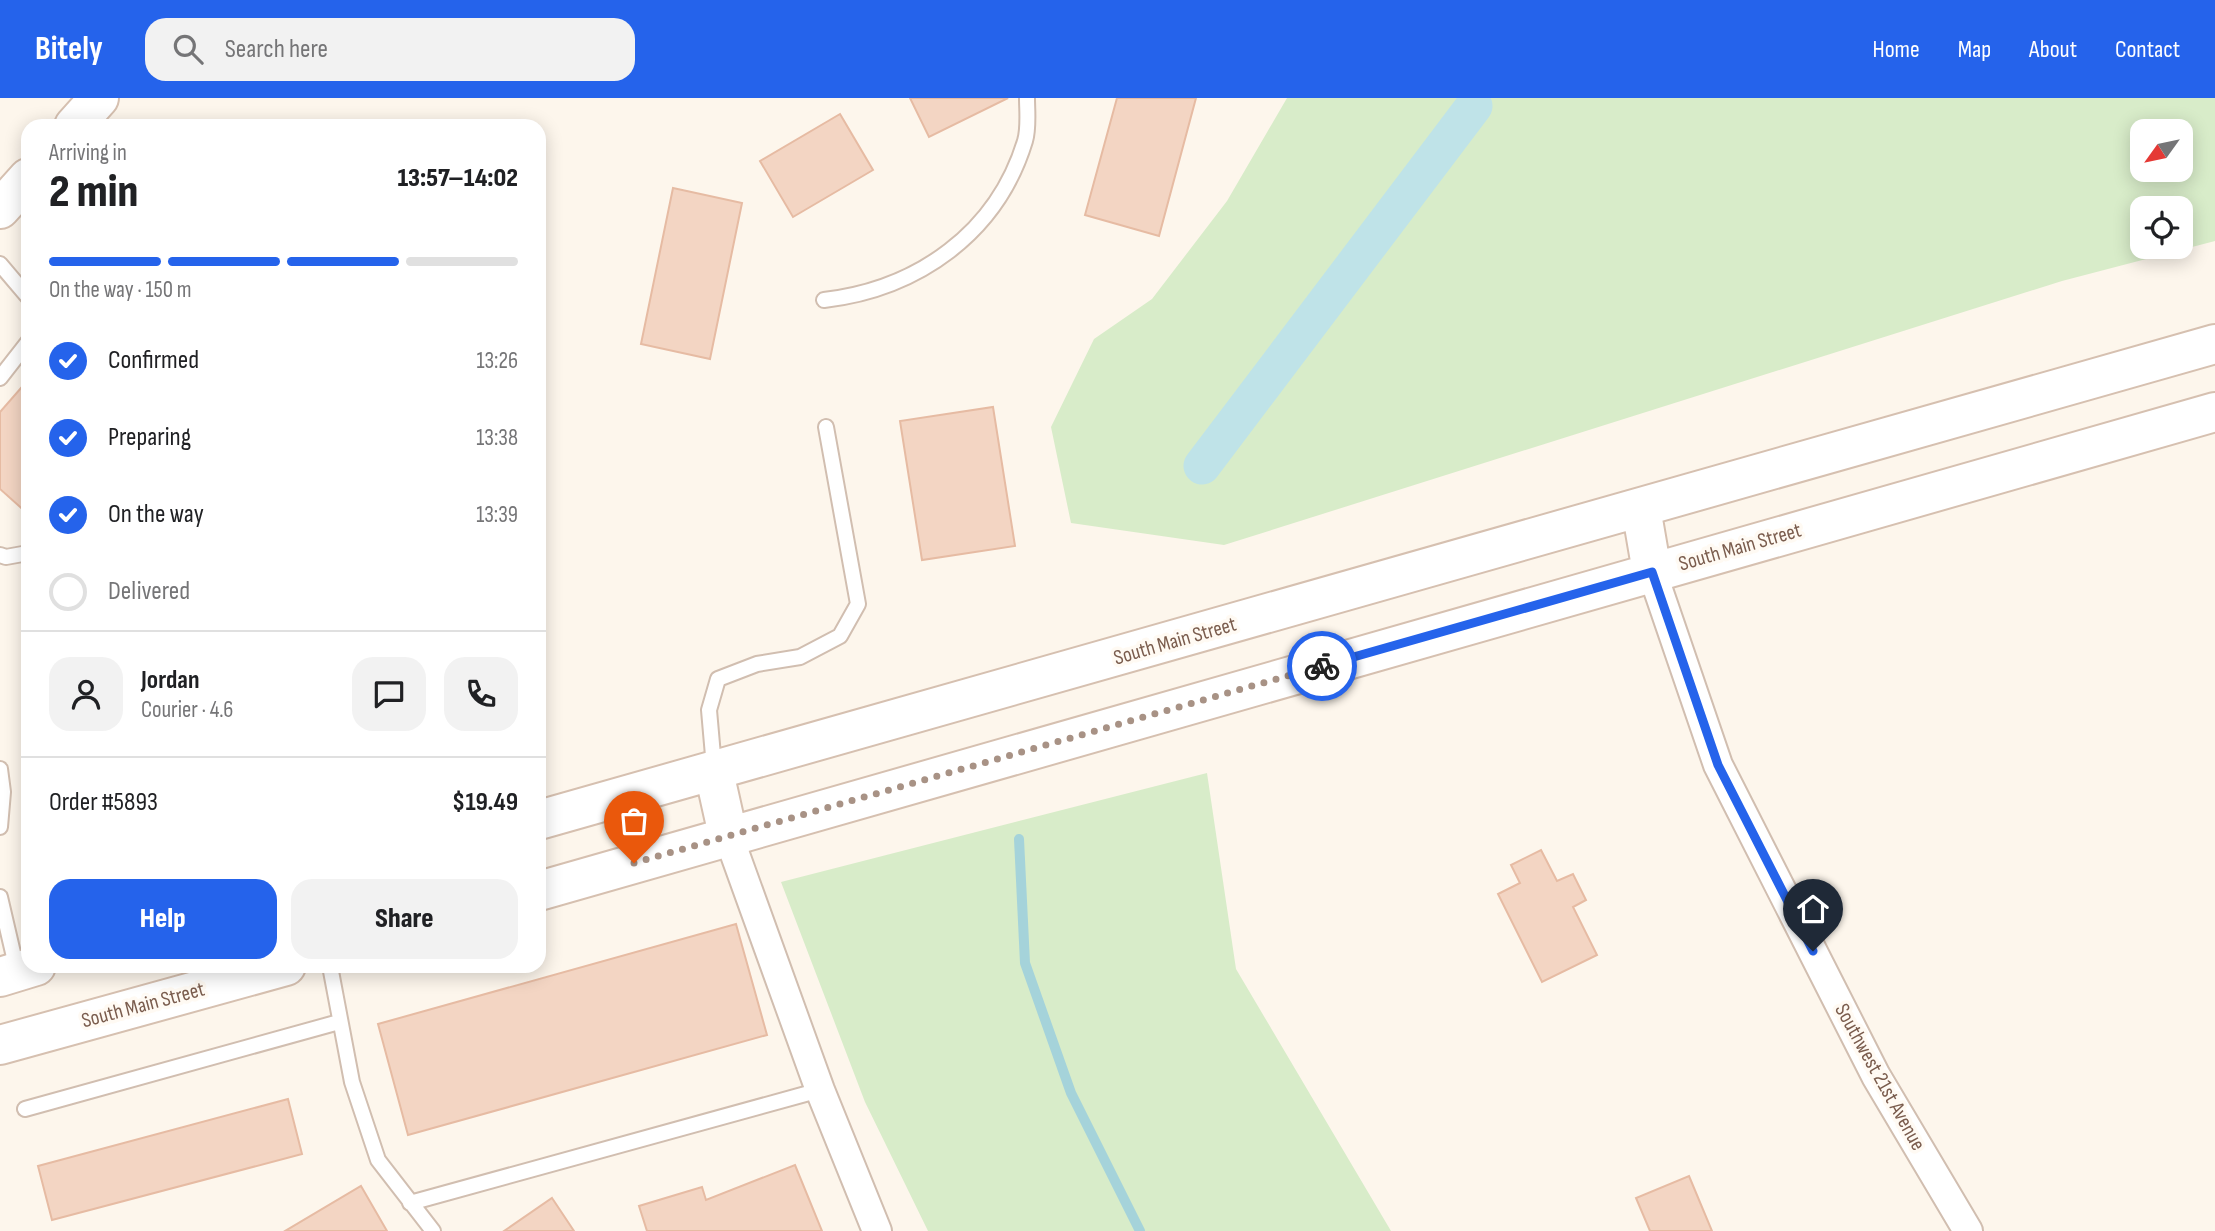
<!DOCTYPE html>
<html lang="en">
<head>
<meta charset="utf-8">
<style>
	body { margin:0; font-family:"Sofia Sans Condensed",sans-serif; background:#f2f2f2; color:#202124; height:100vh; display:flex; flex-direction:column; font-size:26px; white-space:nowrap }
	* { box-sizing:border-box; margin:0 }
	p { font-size:23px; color:#757577 }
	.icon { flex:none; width:38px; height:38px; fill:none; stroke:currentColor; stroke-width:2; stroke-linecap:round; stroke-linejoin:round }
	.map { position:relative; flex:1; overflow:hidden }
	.drawer { position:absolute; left:21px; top:21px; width:525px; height:854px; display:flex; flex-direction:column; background:#fff; border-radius:21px; box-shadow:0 4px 18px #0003 }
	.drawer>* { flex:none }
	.needle { width:46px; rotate:237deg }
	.fabs { position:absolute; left:2130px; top:21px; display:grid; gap:14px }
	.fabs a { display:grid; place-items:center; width:63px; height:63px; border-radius:14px; background:#fff; box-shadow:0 4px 18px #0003; font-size:35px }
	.pin { position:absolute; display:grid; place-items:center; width:60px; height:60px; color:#fff; margin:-72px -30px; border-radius:50% 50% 50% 0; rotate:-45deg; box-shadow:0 0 7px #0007 }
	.pin .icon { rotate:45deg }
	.courier { position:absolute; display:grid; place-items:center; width:70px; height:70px; margin:-35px; border:5px solid #2563eb; border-radius:50%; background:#fff; color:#222; box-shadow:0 2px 9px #0007 }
	.summary em { font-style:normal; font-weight:800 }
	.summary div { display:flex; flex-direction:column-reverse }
	.summary { display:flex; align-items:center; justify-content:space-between; height:119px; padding:0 28px }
	h1 { font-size:46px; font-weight:800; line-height:52px }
	.bar { display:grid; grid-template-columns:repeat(4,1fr); gap:10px 7px; align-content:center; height:84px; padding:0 28px }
	.bar i { height:9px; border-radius:5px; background:#e0e0e0 }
	.bar .selected { background:#2563eb }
	.bar p { grid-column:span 4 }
	.line { display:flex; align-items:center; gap:18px; padding:0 28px; border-top:2px solid #e0e0e0 }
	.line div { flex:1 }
	.round { display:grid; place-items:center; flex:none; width:74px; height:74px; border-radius:21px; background:#f2f2f2 }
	ol { padding:0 28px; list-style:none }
	li { display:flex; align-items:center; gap:21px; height:77px }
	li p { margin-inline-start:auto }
	li .icon { padding:7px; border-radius:50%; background:#2563eb; color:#fff; stroke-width:4 }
	li:last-child { color:#757577 }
	li i { width:38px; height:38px; border:4px solid #e0e0e0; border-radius:50% }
	.primary-button { display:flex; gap:14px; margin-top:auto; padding:14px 28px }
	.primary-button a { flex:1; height:80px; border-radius:21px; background:#2563eb; color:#fff; font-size:28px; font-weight:800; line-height:80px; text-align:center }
	.primary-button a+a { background:#f2f2f2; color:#202124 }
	header { display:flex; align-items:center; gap:42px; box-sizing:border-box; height:98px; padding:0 35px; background:#2563eb; color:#fff }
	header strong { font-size:33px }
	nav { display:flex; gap:38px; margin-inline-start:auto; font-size:24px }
	.search { width:490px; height:63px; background:#f2f2f2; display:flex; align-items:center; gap:18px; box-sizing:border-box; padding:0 24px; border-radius:21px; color:#757577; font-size:26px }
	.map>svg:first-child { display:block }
</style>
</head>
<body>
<header>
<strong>Bitely</strong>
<div class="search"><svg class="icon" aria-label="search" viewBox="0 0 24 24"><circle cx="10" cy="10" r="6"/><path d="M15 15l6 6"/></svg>Search here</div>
<nav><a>Home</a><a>Map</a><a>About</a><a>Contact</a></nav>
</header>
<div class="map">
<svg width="2215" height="1133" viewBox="0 0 2215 1133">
	<rect width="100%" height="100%" fill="#fdf6ec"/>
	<!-- green -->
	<path fill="#d8ecc9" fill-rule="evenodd" d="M1287,0H2215V143L2062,183L1224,447L1071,425L1051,329L1094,241L1152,201L1227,103ZM2142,33H2180V72H2142ZM2142,110H2180V149H2142Z
		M1207,675L1236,871L1391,1133H928L865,1004L781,784Z"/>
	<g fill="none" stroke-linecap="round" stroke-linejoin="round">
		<!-- stream -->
		<path stroke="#a5d3da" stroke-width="10" d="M1474,8L1478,0
			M1019,741L1025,865L1071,995L1140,1133"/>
		<!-- canal -->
		<path stroke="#bfe3e8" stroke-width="37" d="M1202,368L1474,8"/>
	</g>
	<!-- building -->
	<path fill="#f3d5c3" stroke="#e6bba3" stroke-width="2" d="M910,0H1008L929,39Z
		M1117,0H1196L1159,138L1085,117Z
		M840,16L873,72L793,119L760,63Z
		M673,90L742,105L710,261L641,246Z
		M28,282V416L0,391V314Z
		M993,309L1015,448L922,462L900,323Z
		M1541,752L1557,783L1573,776L1586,802L1573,809L1597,857L1542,884L1498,796L1520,785L1511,767Z
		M736,826L767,937L408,1037L378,926Z
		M288,1001L302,1056L52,1122L38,1068Z
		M795,1067L822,1133H647L639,1108L702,1089L706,1102Z
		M1689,1078L1712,1133H1650L1636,1100Z
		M361,1088L387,1133H285Z
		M552,1100L574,1133H504Z"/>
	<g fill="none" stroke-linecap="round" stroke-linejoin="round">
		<!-- lane casing -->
		<g stroke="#d1beb0" stroke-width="18">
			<path id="lane" d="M0,166L28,199
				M824,202C918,191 997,135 1025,43C1029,30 1027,13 1027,0
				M0,280L28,244
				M0,457L6,459L28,455
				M714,669L709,612L718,581L757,566L800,559L840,538L858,506L826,329
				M0,671L3,694L0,729
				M0,799L17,872
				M330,868L352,984L378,1062L433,1133
				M25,1011L339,924
				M410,1105L820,992"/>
		</g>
		<!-- street casing -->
		<g stroke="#d1beb0" stroke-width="32">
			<path id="street" d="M1652,474L1718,667L1876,978L1968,1133
				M728,737L820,992L877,1133"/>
		</g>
		<!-- secondary casing -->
		<g stroke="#d6c0b0" stroke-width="42">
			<path id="secondary" d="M74,28L99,0
				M0,111L28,80
				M1641,410L1652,474
				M714,674L728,737
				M539,722L2215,246
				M539,793L2215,314
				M0,879L36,868
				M0,947L286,868"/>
		</g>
		<!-- lane -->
		<use href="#lane" stroke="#fff" stroke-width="14"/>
		<!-- street -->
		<use href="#street" stroke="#fff" stroke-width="28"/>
		<!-- secondary -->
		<use href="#secondary" stroke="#fff" stroke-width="38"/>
	</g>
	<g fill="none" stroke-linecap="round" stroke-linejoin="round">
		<!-- done -->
		<path stroke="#a89285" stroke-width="7" stroke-dasharray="0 12.6" d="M634,765L1322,568"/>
		<!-- route -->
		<path stroke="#2563eb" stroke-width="9" d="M1322,568L1652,474L1718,667L1813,853"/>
	</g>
	<g text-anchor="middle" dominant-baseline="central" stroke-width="7" stroke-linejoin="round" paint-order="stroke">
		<!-- street labels -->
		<g font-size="21" fill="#7a5c4d" stroke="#fffaf3">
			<text transform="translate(1740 449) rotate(-16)">South Main Street</text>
			<text transform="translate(1175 543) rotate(-16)">South Main Street</text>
			<text transform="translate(143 907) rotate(-15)">South Main Street</text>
			<text transform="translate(1880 979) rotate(61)">Southwest 21st Avenue</text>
		</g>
	</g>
</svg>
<div class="fabs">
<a><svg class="needle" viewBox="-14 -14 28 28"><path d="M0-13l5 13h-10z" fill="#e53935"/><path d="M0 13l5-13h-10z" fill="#757577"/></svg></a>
<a><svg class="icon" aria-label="locate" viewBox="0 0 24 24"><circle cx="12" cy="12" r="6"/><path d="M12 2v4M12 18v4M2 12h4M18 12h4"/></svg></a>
</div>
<div class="pin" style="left:634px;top:765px;background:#ea580c"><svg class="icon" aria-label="bag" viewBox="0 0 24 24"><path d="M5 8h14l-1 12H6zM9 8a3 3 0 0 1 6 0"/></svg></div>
<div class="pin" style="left:1813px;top:853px;background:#1f2937"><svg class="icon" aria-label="home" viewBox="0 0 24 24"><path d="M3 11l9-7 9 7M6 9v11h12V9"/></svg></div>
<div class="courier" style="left:1322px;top:568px"><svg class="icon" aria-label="bike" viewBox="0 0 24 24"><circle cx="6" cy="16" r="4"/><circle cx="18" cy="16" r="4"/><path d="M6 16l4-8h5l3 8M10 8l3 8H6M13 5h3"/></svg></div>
<section class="drawer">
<div class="summary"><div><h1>2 min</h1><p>Arriving in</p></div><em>13:57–14:02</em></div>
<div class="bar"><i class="selected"></i><i class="selected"></i><i class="selected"></i><i></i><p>On the way · 150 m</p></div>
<ol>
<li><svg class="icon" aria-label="check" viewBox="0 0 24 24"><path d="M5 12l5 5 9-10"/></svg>Confirmed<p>13:26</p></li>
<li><svg class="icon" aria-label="check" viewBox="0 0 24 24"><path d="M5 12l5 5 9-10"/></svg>Preparing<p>13:38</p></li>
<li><svg class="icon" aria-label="check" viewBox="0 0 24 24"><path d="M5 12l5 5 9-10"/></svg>On the way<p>13:39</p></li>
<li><i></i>Delivered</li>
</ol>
<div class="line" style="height:126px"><a class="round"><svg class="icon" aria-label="person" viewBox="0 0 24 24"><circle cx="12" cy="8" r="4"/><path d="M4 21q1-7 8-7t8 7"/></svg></a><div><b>Jordan</b><p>Courier · 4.6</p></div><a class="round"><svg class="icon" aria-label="chat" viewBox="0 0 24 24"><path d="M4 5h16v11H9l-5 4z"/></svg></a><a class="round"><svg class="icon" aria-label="phone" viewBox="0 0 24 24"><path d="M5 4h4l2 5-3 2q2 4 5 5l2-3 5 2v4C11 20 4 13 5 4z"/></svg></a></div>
<div class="line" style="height:91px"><div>Order #5893</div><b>$19.49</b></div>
<div class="primary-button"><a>Help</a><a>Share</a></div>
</section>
</div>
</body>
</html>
